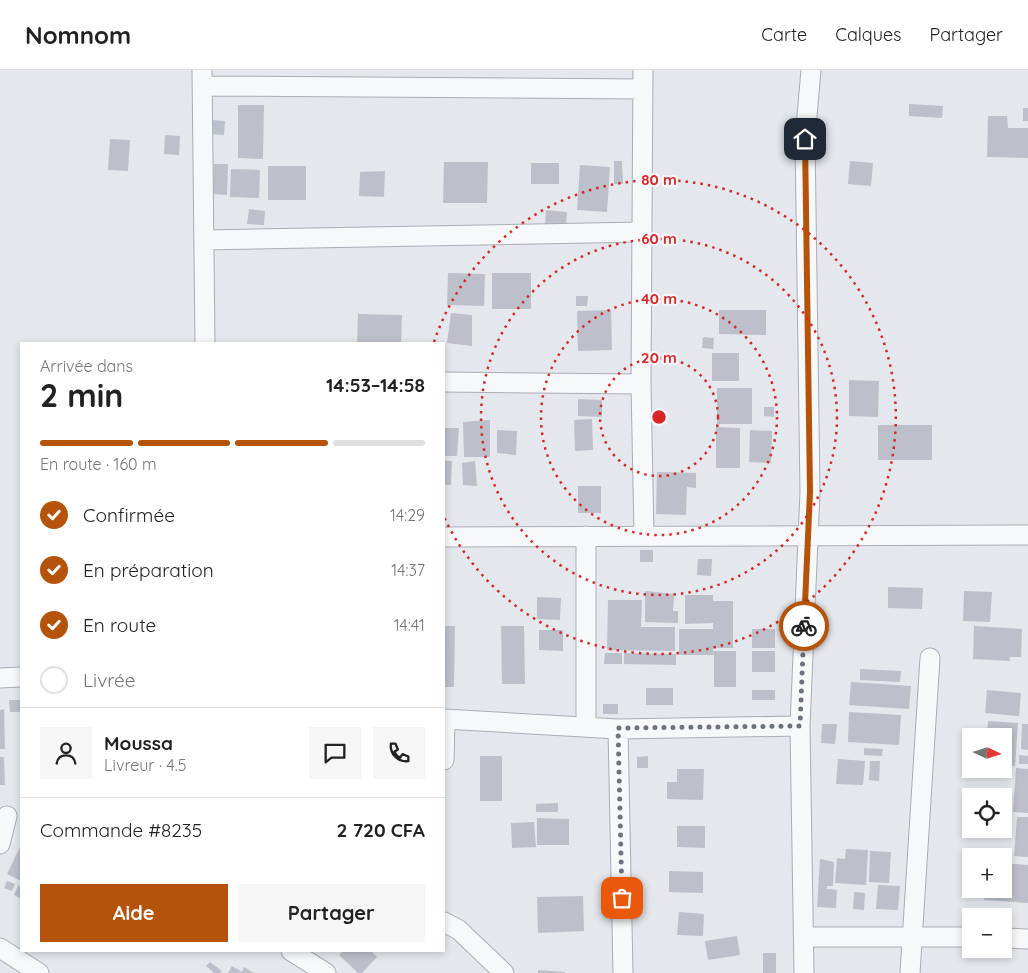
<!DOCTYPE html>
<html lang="fr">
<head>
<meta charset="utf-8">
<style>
	body { margin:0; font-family:Quicksand,sans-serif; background:#f6f6f6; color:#222; height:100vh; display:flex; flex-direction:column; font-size:19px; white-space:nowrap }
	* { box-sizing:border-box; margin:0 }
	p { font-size:16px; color:#767676 }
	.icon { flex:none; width:28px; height:28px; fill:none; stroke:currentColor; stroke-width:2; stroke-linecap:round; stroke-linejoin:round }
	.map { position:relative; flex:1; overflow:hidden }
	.drawer { position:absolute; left:20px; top:272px; width:425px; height:610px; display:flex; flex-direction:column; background:#fff; border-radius:0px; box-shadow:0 2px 8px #0003 }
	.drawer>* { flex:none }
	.needle { width:32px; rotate:94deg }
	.tools { position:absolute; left:962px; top:658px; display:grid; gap:10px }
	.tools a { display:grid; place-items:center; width:50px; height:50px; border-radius:0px; background:#fff; box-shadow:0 2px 8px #0003; font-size:25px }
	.pin { position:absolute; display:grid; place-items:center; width:42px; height:42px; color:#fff; margin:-21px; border-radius:10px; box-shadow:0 2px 8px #0006 }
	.courier { position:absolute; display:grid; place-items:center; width:50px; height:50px; margin:-25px; border:4px solid #b45309; border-radius:50%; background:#fff; color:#222; box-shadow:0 1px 6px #0007 }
	.head em { font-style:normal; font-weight:700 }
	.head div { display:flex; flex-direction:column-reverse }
	.head { display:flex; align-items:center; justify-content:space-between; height:85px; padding:0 20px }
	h1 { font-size:32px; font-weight:700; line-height:38px }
	.bar { display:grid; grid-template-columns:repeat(4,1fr); gap:8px 5px; align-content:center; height:60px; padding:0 20px }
	.bar i { height:6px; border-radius:4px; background:#e0e0e0 }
	.bar .on { background:#b45309 }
	.bar p { grid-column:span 4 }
	.line { display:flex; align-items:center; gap:12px; padding:0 20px; border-top:1px solid #e0e0e0 }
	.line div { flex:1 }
	.round { display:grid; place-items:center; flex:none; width:52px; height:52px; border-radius:0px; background:#f6f6f6 }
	ol { padding:0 20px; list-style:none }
	li { display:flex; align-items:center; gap:15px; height:55px }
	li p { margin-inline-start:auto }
	li .icon { padding:5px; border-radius:50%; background:#b45309; color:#fff; stroke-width:4 }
	li:last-child { color:#767676 }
	li i { width:28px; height:28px; border:2px solid #e0e0e0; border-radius:50% }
	.cta { display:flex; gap:10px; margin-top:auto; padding:10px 20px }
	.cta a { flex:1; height:58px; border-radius:0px; background:#b45309; color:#fff; font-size:20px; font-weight:700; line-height:58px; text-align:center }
	.cta a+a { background:#f6f6f6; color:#222 }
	header { display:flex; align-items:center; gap:30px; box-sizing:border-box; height:70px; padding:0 25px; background:#fff; border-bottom:1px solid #e0e0e0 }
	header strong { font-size:24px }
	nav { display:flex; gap:28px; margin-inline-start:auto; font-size:18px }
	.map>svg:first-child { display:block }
</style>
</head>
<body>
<header>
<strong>Nomnom</strong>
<nav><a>Carte</a><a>Calques</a><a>Partager</a></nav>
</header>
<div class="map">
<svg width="1028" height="903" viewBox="0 0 1028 903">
	<rect width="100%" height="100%" fill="#e4e7ec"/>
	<!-- building -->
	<path fill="#bbc0ca" d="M909,34L943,36L942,48L909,46Z
		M238,35H264L263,89L238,88Z
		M1023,38H1028V51H1023Z
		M988,46H1007L1008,58H1028V88L987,87Z
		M211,50L225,51L224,65L210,64Z
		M165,65L180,66L179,85L164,84Z
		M110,69L130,70L128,101L108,100Z
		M614,91H622L623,114H614Z
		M850,91L873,93L871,116L848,114Z
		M444,92H488L487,133H443Z
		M531,93H559V114H531Z
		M214,94H228L227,125L213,124Z
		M580,95L610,97L607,142L577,140Z
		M268,96H306V130H268Z
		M231,99L260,100L259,128L230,127Z
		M385,101L384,127L359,126L360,102Z
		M249,139L265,141L264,155L247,154Z
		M546,140L567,142L566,157L545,155Z
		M448,203L485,204L484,236L447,235Z
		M492,203H531V239H492Z
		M576,226H588L587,236H576Z
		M611,240L612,280L578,281L577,241Z
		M719,240H766V265L719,264Z
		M451,243L472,245V276L447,273Z
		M358,244L402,245L401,274H357Z
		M703,267L714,268L713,279L702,278Z
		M712,283H739V311H712Z
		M849,310L879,311L878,347L849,346Z
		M717,318H752V354H717Z
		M578,329L602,330V347L578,346Z
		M764,337H774V347L764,346Z
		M592,349L593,380L575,381L574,350Z
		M490,350V387H464L463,352Z
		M878,355H932V390H878Z
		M716,357L740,358V398H716Z
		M444,358H459L457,386H444Z
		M497,360L517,361L516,385L497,383Z
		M750,360L772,361L771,393L749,392Z
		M444,391H452L451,415H444Z
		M475,391L477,416L463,415L462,393Z
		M657,402L696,403V418L687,417L686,445L656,444Z
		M578,416H601V443H578Z
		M640,480H653V492H640Z
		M698,489H712L711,506L697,505Z
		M888,517L923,518L922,539L888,538Z
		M645,521L674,524L673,541H678V553L645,552Z
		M964,521L992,522L990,552L963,551Z
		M685,525H713V531H733V578H713V581H736V617H714V585H679V559H713V553L685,554Z
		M537,527L561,528L560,550L537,549Z
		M608,530H642L641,557H675V581L607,580Z
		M444,556H455L454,617H444Z
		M501,556H524L525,614H502Z
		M974,556L1022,559L1021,587H1010V591L973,589Z
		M752,559H775V578H752Z
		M539,560H563V581L539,580Z
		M752,581H775V602H752Z
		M605,583H622V594H604Z
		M624,583L676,584V595L624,594Z
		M860,599L901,601L900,612L860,610Z
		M851,612L911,616L909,639L849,635Z
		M646,618H673V635H646Z
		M752,620H775V630H752Z
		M987,620L1021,623L1019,646L985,643Z
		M9,630H21V642H10Z
		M603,634H618V644H603Z
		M4,639L5,679H0V640Z
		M849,642L901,645L899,675L848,672Z
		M988,651L1018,653L1015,696L1004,695V666H987Z
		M822,654H837L835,674L821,673Z
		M1022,654H1028V680L1021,679Z
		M864,678L883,679L882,686L864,685Z
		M1019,685L1028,686V694H1019Z
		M480,686H502V731H480Z
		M648,686V698H637V687Z
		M0,687H4L5,715H0Z
		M838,689L865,691L863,715L836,714Z
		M870,691H880L879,711L869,710Z
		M1016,698L1028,699V743L1013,742Z
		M677,699H704L703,730L667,729V712H677Z
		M558,733V742H536V734Z
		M1017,747H1028V787L1014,786Z
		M537,748L569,749V775H537Z
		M534,752L536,777L512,778L511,753Z
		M677,756H705V778L677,777Z
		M21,775V811L7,804Z
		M846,779L868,780L866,815L835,813L837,788L845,789Z
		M870,781L891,782L889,813L869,812Z
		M820,789L834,792L833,816H827V819L837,820L836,838L817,837Z
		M1004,793L1028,795V833L984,830L985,819H1004Z
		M669,801L703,802V823L669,822Z
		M7,811L15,814L12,821L4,818Z
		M18,815L21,817V829L14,825Z
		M878,815L900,816L898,840L876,839Z
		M854,822L865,823L864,840L853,839Z
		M583,826L584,861L538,863L537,827Z
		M679,842L704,844L703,866L677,865Z
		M737,866L740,885L708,890L705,871Z
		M343,881H371L377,887L362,903H358L339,885Z
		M763,883H776V903H763Z
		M210,892L222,901L220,903H214L206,896Z
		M232,896L242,902L244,897L254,903H228Z
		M538,900L565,902V903H538Z"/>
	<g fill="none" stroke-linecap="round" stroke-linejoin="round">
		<!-- street casing -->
		<g stroke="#a9aeb7" stroke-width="21">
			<path id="street" d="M202,0L205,274
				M643,0L641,314L644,466
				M202,16L643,19
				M204,170L642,162
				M444,312L641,314
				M586,466V657
				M444,467L1028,465
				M0,608L21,607
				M444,649L618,659L800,656
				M618,659L623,903
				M444,690L445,649
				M0,774L7,746
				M444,852L459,860L504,903
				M804,867H971
				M1004,868L1028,869
				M0,878L39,903
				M291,881L326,903
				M804,903L800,656L810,422L805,69L811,0
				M910,903L930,588"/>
		</g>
		<!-- street -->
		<use href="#street" stroke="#f7f8fa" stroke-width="19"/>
	</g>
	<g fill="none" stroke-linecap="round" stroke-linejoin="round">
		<!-- done -->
		<path stroke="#6c737f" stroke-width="5" stroke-dasharray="0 9" d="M622,828L618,658L800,656L804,556"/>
		<!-- route -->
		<path stroke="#b45309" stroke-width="6" d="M804,556L810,422L805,69"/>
	</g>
	<!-- distance rings -->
	<g fill="none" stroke="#d62828" stroke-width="2.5" stroke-dasharray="2.5 5">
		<circle cx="659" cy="347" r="59"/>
		<circle cx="659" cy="347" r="118"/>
		<circle cx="659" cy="347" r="178"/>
		<path d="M434 272A237 237 0 1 1 444 447"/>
	</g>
	<circle cx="659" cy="347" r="8" fill="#d62828" stroke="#f4f6f9" stroke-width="2.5"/>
	<g font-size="15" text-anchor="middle" font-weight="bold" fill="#d62828" stroke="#f4f6f9" stroke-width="4.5" stroke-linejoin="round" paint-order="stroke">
		<text x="659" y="115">80 m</text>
		<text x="659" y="174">60 m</text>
		<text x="659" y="234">40 m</text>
		<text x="659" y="293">20 m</text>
	</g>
</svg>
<div class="tools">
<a><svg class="needle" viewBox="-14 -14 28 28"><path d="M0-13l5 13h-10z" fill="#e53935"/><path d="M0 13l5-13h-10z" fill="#767676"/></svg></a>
<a><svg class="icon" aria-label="locate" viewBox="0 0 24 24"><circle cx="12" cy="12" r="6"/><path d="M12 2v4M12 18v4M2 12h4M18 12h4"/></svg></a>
<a>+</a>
<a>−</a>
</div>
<div class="pin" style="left:622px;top:828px;background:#ea580c"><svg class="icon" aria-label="bag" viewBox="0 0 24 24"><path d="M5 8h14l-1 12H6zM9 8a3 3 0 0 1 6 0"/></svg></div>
<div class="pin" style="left:805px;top:69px;background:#1f2937"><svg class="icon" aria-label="home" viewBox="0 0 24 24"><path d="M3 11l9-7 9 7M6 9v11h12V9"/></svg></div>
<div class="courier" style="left:804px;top:556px"><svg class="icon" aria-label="bike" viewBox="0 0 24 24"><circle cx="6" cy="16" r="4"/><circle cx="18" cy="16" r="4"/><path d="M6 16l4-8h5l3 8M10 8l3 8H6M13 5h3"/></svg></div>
<section class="drawer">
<div class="head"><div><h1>2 min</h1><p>Arrivée dans</p></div><em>14:53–14:58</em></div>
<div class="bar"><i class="on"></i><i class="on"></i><i class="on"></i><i></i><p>En route · 160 m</p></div>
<ol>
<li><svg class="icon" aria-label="check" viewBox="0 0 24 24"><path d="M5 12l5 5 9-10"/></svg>Confirmée<p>14:29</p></li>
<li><svg class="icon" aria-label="check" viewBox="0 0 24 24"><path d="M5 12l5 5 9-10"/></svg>En préparation<p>14:37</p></li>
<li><svg class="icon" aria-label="check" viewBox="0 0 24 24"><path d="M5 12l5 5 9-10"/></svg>En route<p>14:41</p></li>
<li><i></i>Livrée</li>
</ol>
<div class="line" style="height:90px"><a class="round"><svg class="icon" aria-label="person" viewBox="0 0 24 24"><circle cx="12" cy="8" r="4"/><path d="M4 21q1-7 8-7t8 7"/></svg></a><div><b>Moussa</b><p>Livreur · 4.5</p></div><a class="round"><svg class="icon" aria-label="chat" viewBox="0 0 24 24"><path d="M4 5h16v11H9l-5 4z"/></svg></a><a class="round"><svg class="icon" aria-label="phone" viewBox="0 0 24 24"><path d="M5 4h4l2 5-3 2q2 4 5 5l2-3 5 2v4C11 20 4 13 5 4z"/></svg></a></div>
<div class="line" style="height:65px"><div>Commande #8235</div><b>2 720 CFA</b></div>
<div class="cta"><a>Aide</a><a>Partager</a></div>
</section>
</div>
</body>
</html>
